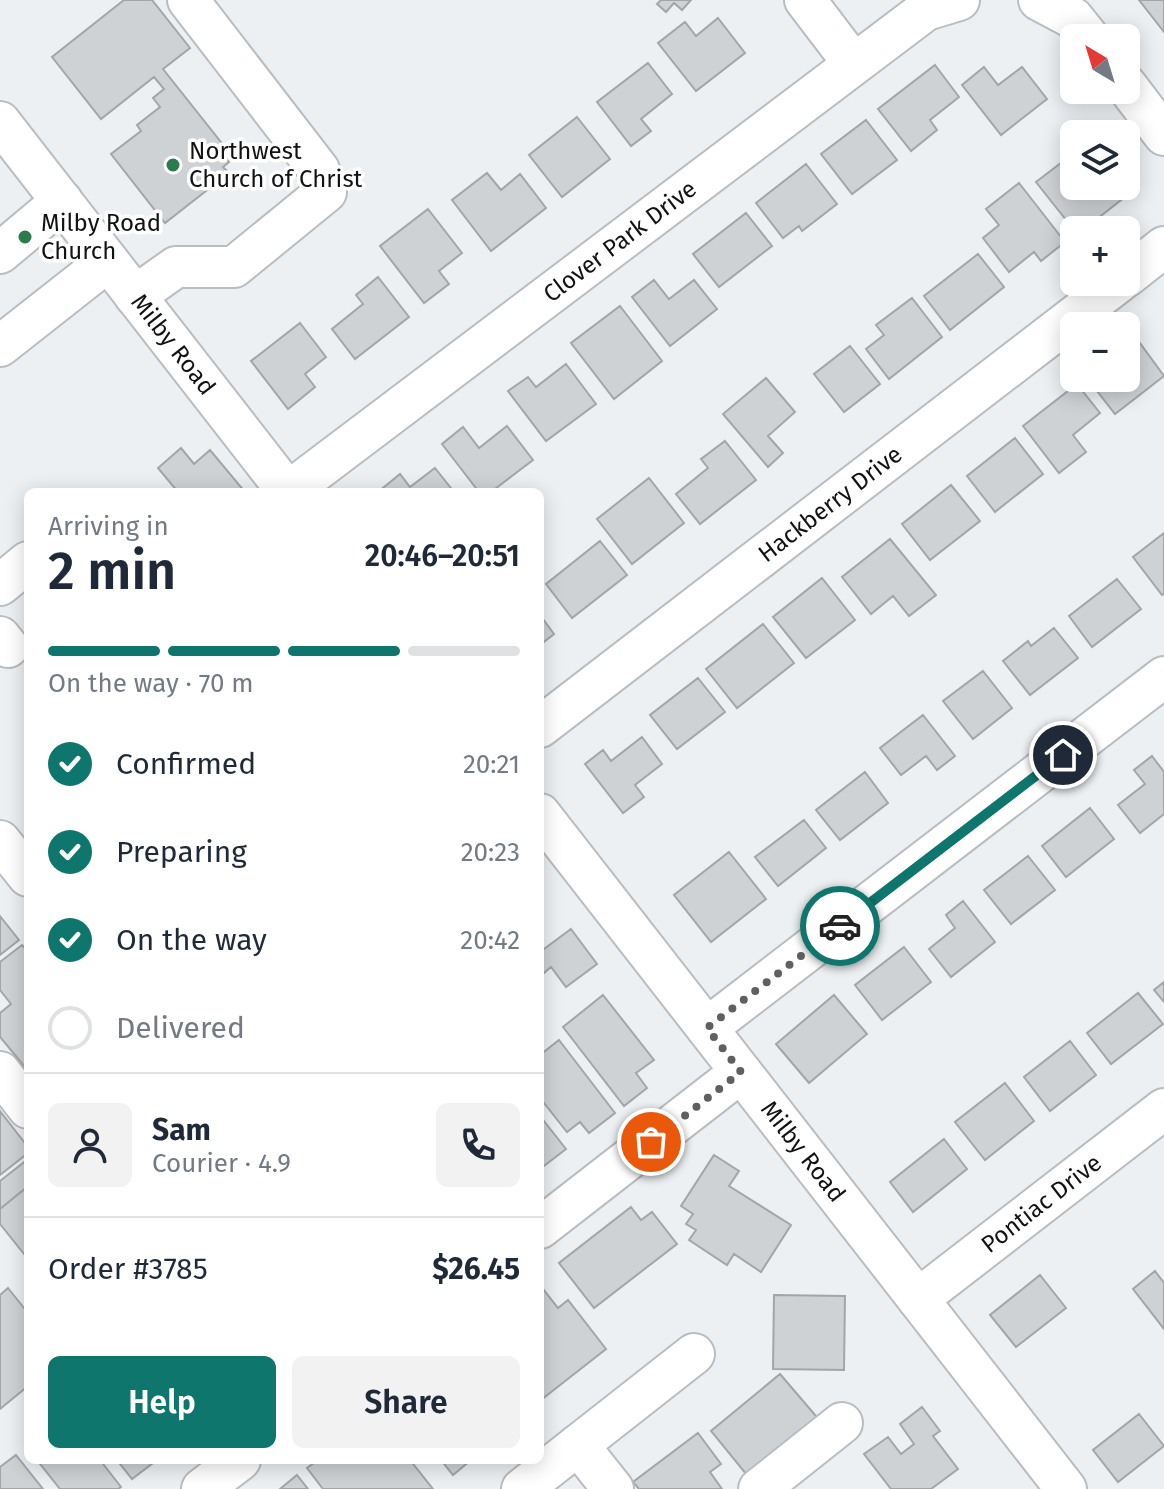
<!DOCTYPE html>
<html lang="en">
<head>
<meta charset="utf-8">
<style>
	body { margin:0; font-family:"Fira Sans",sans-serif; background:#f2f2f3; color:#1f2937; height:100vh; display:flex; flex-direction:column; font-size:30px; white-space:nowrap }
	* { box-sizing:border-box; margin:0 }
	p { font-size:26px; color:#747a83 }
	.icon { flex:none; width:44px; height:44px; fill:none; stroke:currentColor; stroke-width:2; stroke-linecap:round; stroke-linejoin:round }
	.map { position:relative; flex:1; overflow:hidden }
	.panel { position:absolute; left:24px; top:488px; width:520px; height:976px; display:flex; flex-direction:column; background:#fff; border-radius:12px; box-shadow:0 4px 20px #0003 }
	.panel>* { flex:none }
	.needle { width:52px; rotate:322deg }
	.controls { position:absolute; left:1060px; top:24px; display:grid; gap:16px }
	.controls a { display:grid; place-items:center; width:80px; height:80px; border-radius:12px; background:#fff; box-shadow:0 4px 20px #0003; font-size:40px }
	.pin { position:absolute; display:grid; place-items:center; width:68px; height:68px; color:#fff; margin:-34px; border:4px solid #fff; border-radius:50%; box-shadow:0 2px 8px #0007 }
	.courier { position:absolute; display:grid; place-items:center; width:80px; height:80px; margin:-40px; border:6px solid #0f766e; border-radius:50%; background:#fff; color:#222; box-shadow:0 2px 10px #0007 }
	.head em { font-style:normal; font-weight:600 }
	.head div { display:flex; flex-direction:column-reverse }
	.head { display:flex; align-items:center; justify-content:space-between; height:136px; padding:0 24px }
	h1 { font-size:52px; font-weight:600; line-height:60px }
	.bar { display:grid; grid-template-columns:repeat(4,1fr); gap:12px 8px; align-content:center; height:96px; padding:0 24px }
	.bar i { height:10px; border-radius:6px; background:#e0e1e3 }
	.bar .selected { background:#0f766e }
	.bar p { grid-column:span 4 }
	.line { display:flex; align-items:center; gap:20px; padding:0 24px; border-top:2px solid #e0e1e3 }
	.line div { flex:1 }
	.round { display:grid; place-items:center; flex:none; width:84px; height:84px; border-radius:12px; background:#f2f2f3 }
	ol { padding:0 24px; list-style:none }
	li { display:flex; align-items:center; gap:24px; height:88px }
	li p { margin-inline-start:auto }
	li .icon { padding:8px; border-radius:50%; background:#0f766e; color:#fff; stroke-width:4 }
	li:last-child { color:#747a83 }
	li i { width:44px; height:44px; border:4px solid #e0e1e3; border-radius:50% }
	.primary-button { display:flex; gap:16px; margin-top:auto; padding:16px 24px }
	.primary-button a { flex:1; height:92px; border-radius:12px; background:#0f766e; color:#fff; font-size:32px; font-weight:600; line-height:92px; text-align:center }
	.primary-button a+a { background:#f2f2f3; color:#1f2937 }
	.map>svg:first-child { display:block }
</style>
</head>
<body>
<div class="map">
<svg width="1164" height="1489" viewBox="0 0 1164 1489">
	<rect width="100%" height="100%" fill="#edf0f3"/>
	<!-- building -->
	<path fill="#cfd2d5" stroke="#a3a6a8" stroke-width="2" d="M124,0H152L190,48L163,69L224,146L220,150L229,162L223,167L229,173L165,223L111,154L141,131L137,125L160,107L153,98L164,89L154,77L101,119L52,57Z
		M661,0H691L682,10L674,3L666,12L657,4Z
		M1139,0H1164V32Z
		M718,18L745,53L696,91L658,43L685,22L696,36Z
		M648,63L672,94L641,119L651,131L631,146L597,102Z
		M935,65L959,97L930,120L937,130L911,151L878,109Z
		M984,67L998,85L1022,67L1047,99L1001,135L962,85Z
		M577,117L610,159L562,197L529,155Z
		M866,120L897,160L852,194L821,154Z
		M1074,153V186H1125L1130,193L1083,230H1074L1036,182Z
		M806,164L837,204L802,231L799,226L783,238L756,203Z
		M487,173L501,190L520,174L546,208L491,251L452,200Z
		M1019,183L1065,242L1041,261L1034,252L1009,272L983,238L999,225L986,209Z
		M428,209L462,253L439,271L449,284L424,303L380,246Z
		M746,213L772,246L719,287L693,254Z
		M978,254L1004,287L950,330L924,296Z
		M378,277L409,317L355,359L332,329L363,304L356,295Z
		M654,280L669,299L694,280L717,309L670,346L632,297Z
		M912,298L942,337L889,379L866,349L884,335L876,325Z
		M620,306L662,361L614,399L571,343Z
		M300,323L326,357L305,374L315,387L288,409L251,361Z
		M1137,339L1164,376L1115,414L1087,378H1126V347Z
		M850,346L880,384L844,412L814,374Z
		M566,364L596,404L546,441L508,391L528,377L536,387Z
		M766,378L795,412L768,436L783,453L768,467L723,414Z
		M1077,384L1100,413L1073,435L1086,452L1059,473L1023,426Z
		M507,426L533,460L491,492H479L442,444L463,427L479,448Z
		M1015,438L1043,474L995,512L967,476Z
		M725,441L756,480L700,524L676,494L708,468L701,459Z
		M181,448L194,464L210,450L245,492H178L158,468Z
		M435,468L454,492H378L400,474L410,487Z
		M649,478L684,523L632,564L597,519Z
		M951,485L980,521L930,560L902,524Z
		M1164,533V594L1162,595L1133,557Z
		M890,539L936,595L909,616L893,596L871,614L842,577Z
		M600,541L627,575L572,618L546,584Z
		M822,578L855,620L806,658L773,617Z
		M1117,579L1141,609L1092,647L1069,616Z
		M540,615L554,634L540,645Z
		M763,624L794,663L737,708L706,669Z
		M1054,628L1078,658L1030,695L1003,661L1028,641L1031,646Z
		M983,671L1012,708L973,739L943,701Z
		M698,678L725,712L677,749L650,715Z
		M923,715L955,756L937,770L926,756L901,775L880,748Z
		M642,737L662,764L635,785L644,797L623,813L585,764L603,750L611,761Z
		M1152,756L1164,772V814L1140,833L1118,805L1145,784L1134,770Z
		M865,772L888,803L840,840L816,810Z
		M1090,808L1114,839L1066,877L1042,846Z
		M804,820L826,848L778,886L755,857Z
		M729,852L766,899L711,942L674,895Z
		M1028,856L1055,890L1011,924L984,890Z
		M963,901L995,942L951,977L929,949L955,928L946,915Z
		M0,916L19,940L0,955Z
		M571,929L597,964L566,987L551,967L544,973L540,967V952Z
		M22,945L28,952V1064L25,1067L0,1037V1013L11,1004L0,990V962Z
		M904,947L931,982L882,1020L855,985Z
		M1164,982V1002L1154,990Z
		M1138,993L1163,1024L1111,1064L1087,1033Z
		M603,995L654,1060L636,1073L647,1088L624,1106L563,1027Z
		M834,995L867,1034L809,1083L776,1044Z
		M559,1040L615,1113L589,1133L580,1122L567,1132L540,1098V1055Z
		M1070,1041L1096,1075L1050,1111L1024,1077Z
		M1005,1083L1034,1121L985,1160L955,1122Z
		M0,1111L28,1147V1153L0,1175Z
		M540,1116L566,1149L540,1169Z
		M944,1139L967,1169L913,1212L890,1182Z
		M714,1155L739,1171L729,1186L791,1225L761,1272L734,1254L727,1265L689,1240L696,1230L686,1224L693,1214L681,1206Z
		M28,1159V1186L0,1209V1181Z
		M26,1188L28,1190V1259L0,1224V1209Z
		M631,1207L641,1220L652,1212L677,1244L594,1308L559,1263Z
		M1155,1271L1164,1283V1329L1133,1289Z
		M1040,1275L1066,1308L1016,1347L990,1315Z
		M540,1285L558,1308L568,1300L606,1349L541,1400Z
		M8,1288L28,1313V1386L0,1409V1295Z
		M774,1295L845,1296L844,1370L773,1369Z
		M780,1374L821,1422L751,1480L711,1431Z
		M922,1407L940,1431L933,1436L958,1469L931,1489H891L864,1454L888,1437L901,1454L914,1444L900,1424Z
		M1139,1414L1164,1446L1118,1482L1093,1450Z
		M698,1433L721,1464L710,1472L722,1489H639L633,1482Z
		M16,1455L43,1489H0V1467Z
		M37,1460H100L121,1487L118,1489H60Z
		M117,1460H157L132,1479Z
		M318,1460H410L433,1489H323L307,1468Z
		M441,1460H471L453,1475Z
		M297,1475L308,1489H280Z"/>
	<g fill="none" stroke-linecap="round" stroke-linejoin="round">
		<!-- minor casing -->
		<g stroke="#babdc0" stroke-width="44">
			<g id="minor">
				<path d="M805,0L853,63"/>
				<path d="M1039,0L1073,18L1089,38"/>
				<path d="M1126,85L1164,135"/>
				<path id="s1" d="M0,122L288,492"/>
				<path d="M0,253L62,201"/>
				<path d="M1126,277L1164,247"/>
				<path d="M135,296L176,267H234L326,192L319,170L188,0"/>
				<path d="M0,346L108,261"/>
				<path id="s2" d="M288,492L926,10L959,0"/>
				<path d="M0,585L28,562"/>
				<path d="M0,637L8,647"/>
				<path id="s3" d="M540,727L1119,282"/>
				<path id="s4" d="M540,814L1066,1489"/>
				<path d="M0,841L28,876"/>
				<path d="M707,1028L1164,677"/>
				<path d="M0,1072L28,1108"/>
				<path d="M540,1228L741,1072"/>
				<path id="s5" d="M918,1299L1164,1109"/>
				<path d="M578,1445L613,1489"/>
				<path d="M202,1489L240,1460"/>
				<path d="M522,1489L694,1354"/>
				<path d="M759,1489L842,1423"/>
			</g>
		</g>
		<!-- minor -->
		<use href="#minor" stroke="#fff" stroke-width="40"/>
	</g>
	<g fill="none" stroke-linecap="round" stroke-linejoin="round">
		<!-- done -->
		<path stroke="#5e6061" stroke-width="8" stroke-dasharray="0 14.4" d="M651,1142L741,1072L707,1028L840,926"/>
		<!-- route -->
		<path stroke="#0f766e" stroke-width="10" d="M840,926L1063,755"/>
	</g>
	<!-- markers -->
	<g fill="#2c7b4a" stroke="#fff" stroke-width="3">
		<circle cx="173" cy="165" r="8"/>
		<circle cx="25" cy="237" r="8"/>
	</g>
	<g text-anchor="middle" dominant-baseline="central" stroke-width="7" stroke-linejoin="round" paint-order="stroke">
		<!-- poi labels -->
		<g font-size="24" fill="#111212" stroke="#fff" text-anchor="start">
			<text x="189" y="151">Northwest<tspan x="189" dy="28">Church of Christ</tspan></text>
			<text x="41" y="223">Milby Road<tspan x="41" dy="28">Church</tspan></text>
		</g>
		<!-- street labels -->
		<g font-size="24" fill="#111212" stroke="#fff">
			<text stroke="none"><textPath href="#s2" startOffset="416">Clover Park Drive</textPath></text>
			<text stroke="none"><textPath href="#s1" startOffset="282">Milby Road</textPath></text>
			<text stroke="none"><textPath href="#s3" startOffset="366">Hackberry Drive</textPath></text>
			<text stroke="none"><textPath href="#s4" startOffset="428">Milby Road</textPath></text>
			<text stroke="none"><textPath href="#s5" startOffset="156">Pontiac Drive</textPath></text>
		</g>
	</g>
</svg>
<div class="controls">
<a><svg class="needle" viewBox="-14 -14 28 28"><path d="M0-13l5 13h-10z" fill="#e53935"/><path d="M0 13l5-13h-10z" fill="#747a83"/></svg></a>
<a><svg class="icon" aria-label="layers" viewBox="0 0 24 24"><path d="M12 4l9 5-9 5-9-5zM3 14l9 5 9-5"/></svg></a>
<a>+</a>
<a>−</a>
</div>
<div class="pin" style="left:651px;top:1142px;background:#ea580c"><svg class="icon" aria-label="bag" viewBox="0 0 24 24"><path d="M5 8h14l-1 12H6zM9 8a3 3 0 0 1 6 0"/></svg></div>
<div class="pin" style="left:1063px;top:755px;background:#1f2937"><svg class="icon" aria-label="home" viewBox="0 0 24 24"><path d="M3 11l9-7 9 7M6 9v11h12V9"/></svg></div>
<div class="courier" style="left:840px;top:926px"><svg class="icon" aria-label="car" viewBox="0 0 24 24"><path d="M5 17H2v-5l4-1 3-4h7l3 4 3 1v5h-3M9 17h6M6 11h13"/><circle cx="7" cy="17" r="2"/><circle cx="17" cy="17" r="2"/></svg></div>
<section class="panel">
<div class="head"><div><h1>2 min</h1><p>Arriving in</p></div><em>20:46–20:51</em></div>
<div class="bar"><i class="selected"></i><i class="selected"></i><i class="selected"></i><i></i><p>On the way · 70 m</p></div>
<ol>
<li><svg class="icon" aria-label="check" viewBox="0 0 24 24"><path d="M5 12l5 5 9-10"/></svg>Confirmed<p>20:21</p></li>
<li><svg class="icon" aria-label="check" viewBox="0 0 24 24"><path d="M5 12l5 5 9-10"/></svg>Preparing<p>20:23</p></li>
<li><svg class="icon" aria-label="check" viewBox="0 0 24 24"><path d="M5 12l5 5 9-10"/></svg>On the way<p>20:42</p></li>
<li><i></i>Delivered</li>
</ol>
<div class="line" style="height:144px"><a class="round"><svg class="icon" aria-label="person" viewBox="0 0 24 24"><circle cx="12" cy="8" r="4"/><path d="M4 21q1-7 8-7t8 7"/></svg></a><div><b>Sam</b><p>Courier · 4.9</p></div><a class="round"><svg class="icon" aria-label="phone" viewBox="0 0 24 24"><path d="M5 4h4l2 5-3 2q2 4 5 5l2-3 5 2v4C11 20 4 13 5 4z"/></svg></a></div>
<div class="line" style="height:104px"><div>Order #3785</div><b>$26.45</b></div>
<div class="primary-button"><a>Help</a><a>Share</a></div>
</section>
</div>
</body>
</html>
